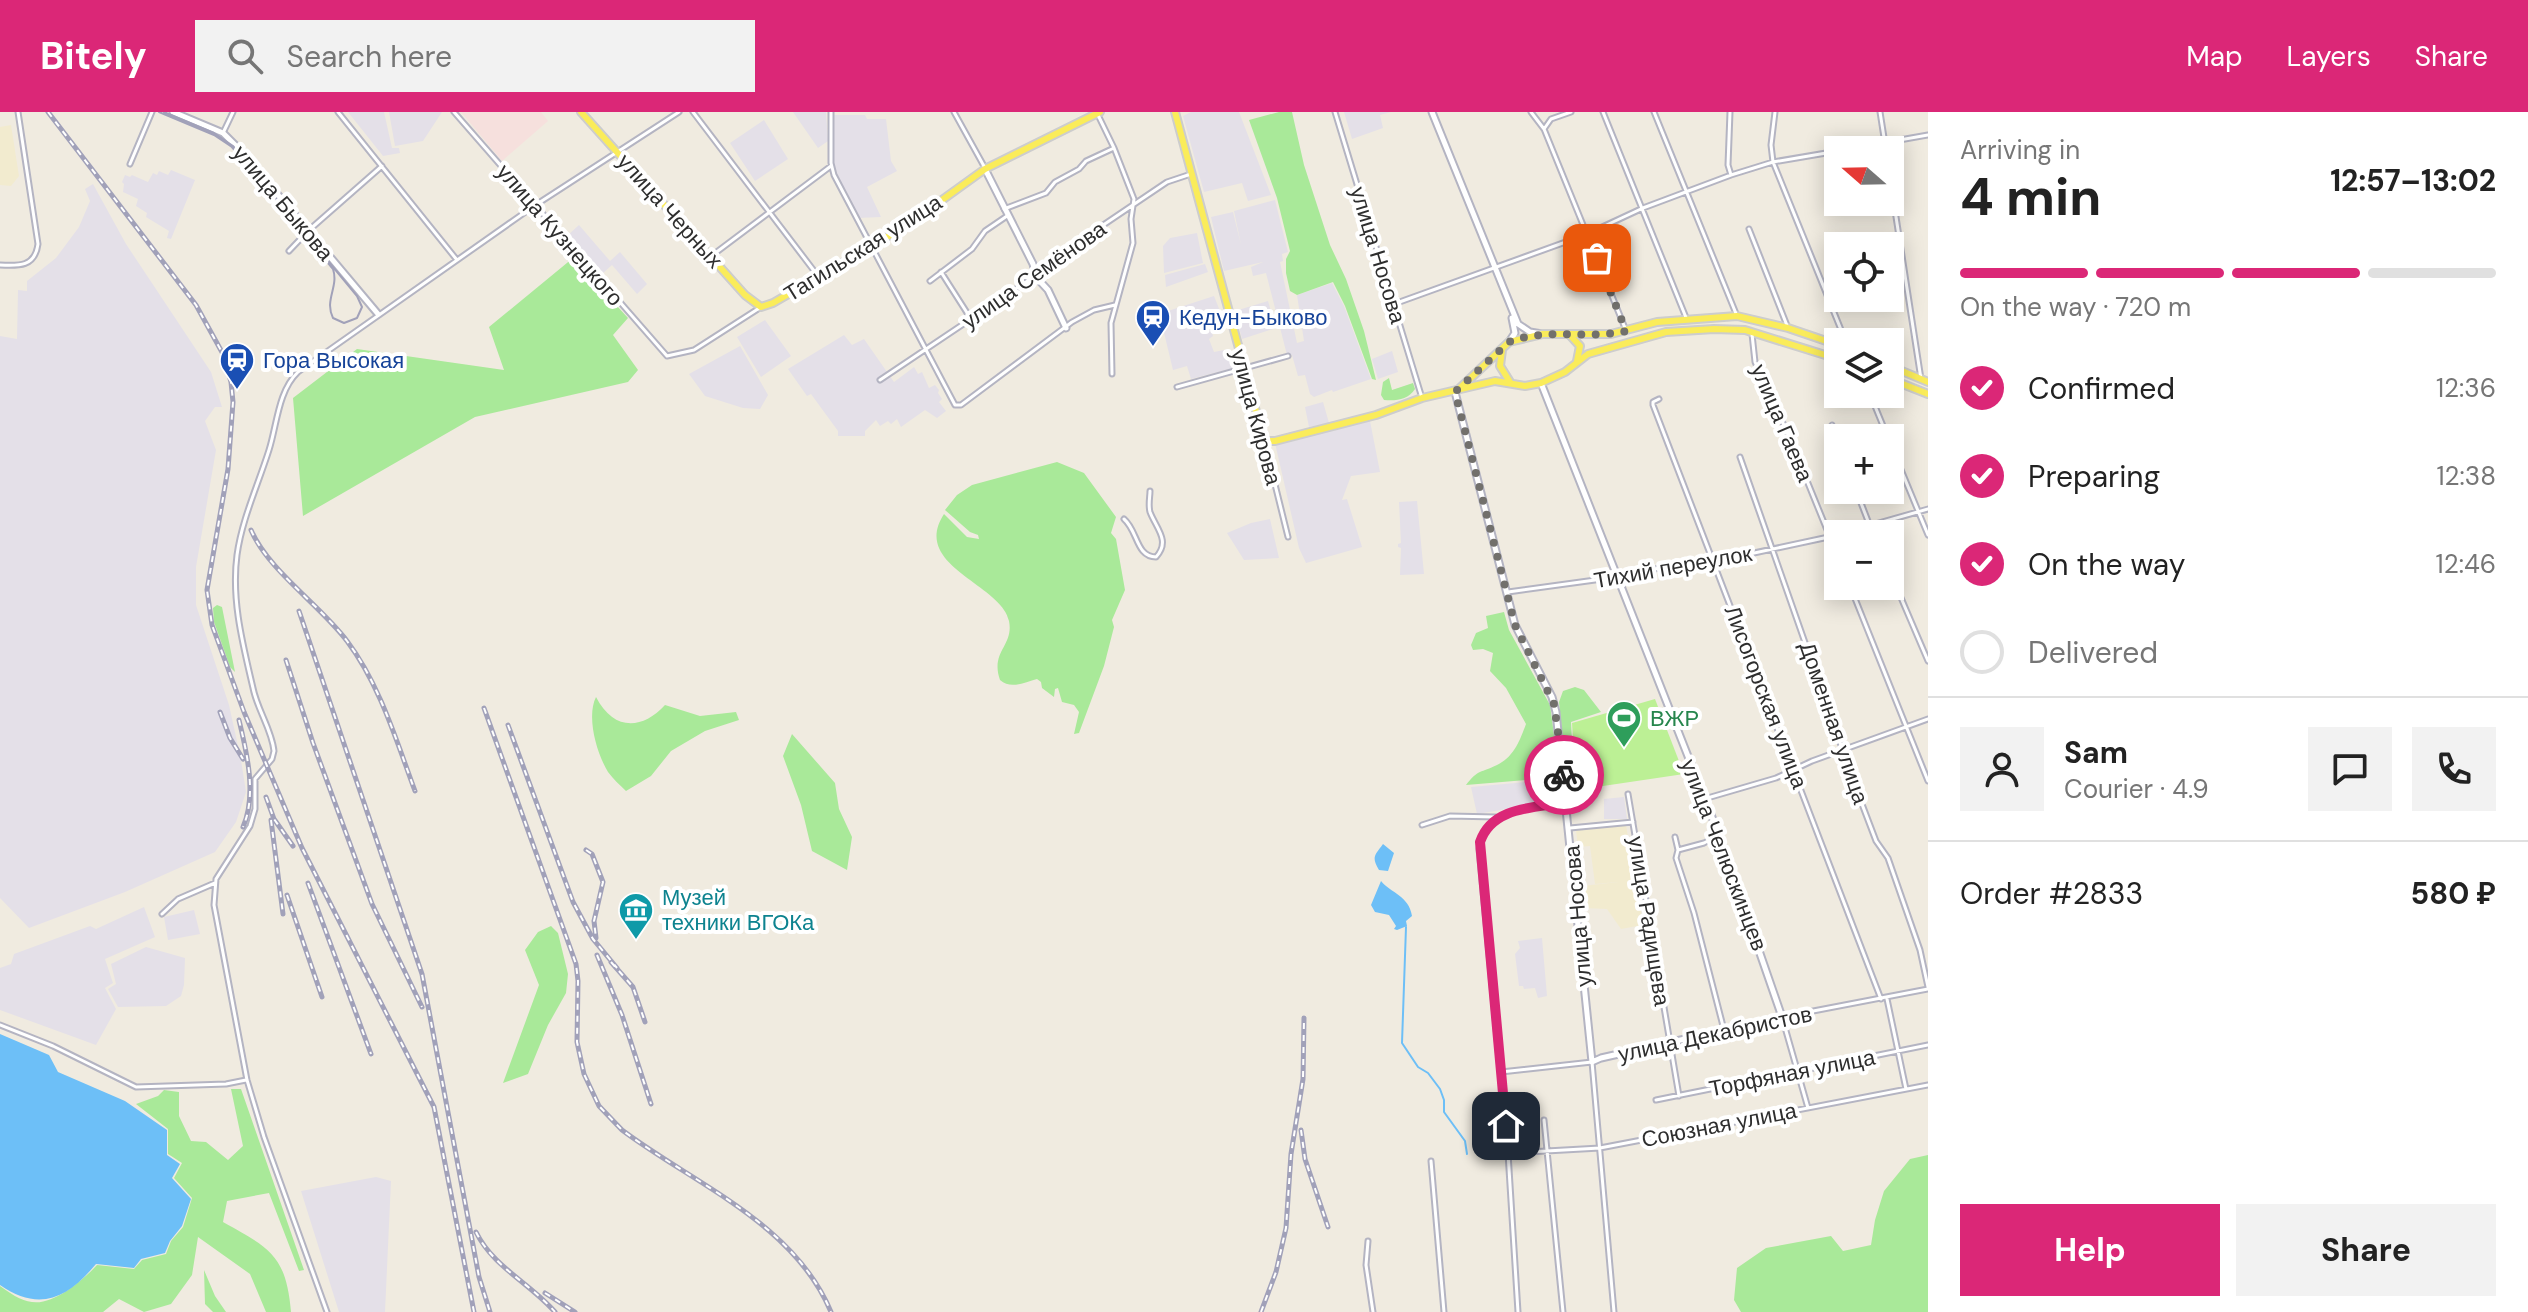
<!DOCTYPE html>
<html lang="en">
<head>
<meta charset="utf-8">
<style>
	body { margin:0; font-family:"DM Sans",sans-serif; background:#f2f2f2; color:#222; height:100vh; display:flex; flex-direction:column; font-size:30px; white-space:nowrap }
	* { box-sizing:border-box; margin:0 }
	p { font-size:26px; color:#767676 }
	.icon { flex:none; width:44px; height:44px; fill:none; stroke:currentColor; stroke-width:2; stroke-linecap:round; stroke-linejoin:round }
	.map { position:relative; flex:1; overflow:hidden }
	.sheet { display:flex; flex-direction:column; background:#fff; width:600px }
	.sheet>* { flex:none }
	.needle { width:52px; rotate:290deg }
	.controls { position:absolute; left:1824px; top:24px; display:grid; gap:16px }
	.controls a { display:grid; place-items:center; width:80px; height:80px; border-radius:0px; background:#fff; box-shadow:0 4px 20px #0003; font-size:40px }
	.pin { position:absolute; display:grid; place-items:center; width:68px; height:68px; color:#fff; margin:-34px; border-radius:16px; box-shadow:0 4px 12px #0006 }
	.courier { position:absolute; display:grid; place-items:center; width:80px; height:80px; margin:-40px; border:6px solid #db2777; border-radius:50%; background:#fff; color:#222; box-shadow:0 2px 10px #0007 }
	.overview em { font-style:normal; font-weight:700 }
	.overview div { display:flex; flex-direction:column-reverse }
	.overview { display:flex; align-items:center; justify-content:space-between; height:136px; padding:0 32px }
	h1 { font-size:52px; font-weight:700; line-height:60px }
	.bar { display:grid; grid-template-columns:repeat(4,1fr); gap:12px 8px; align-content:center; height:96px; padding:0 32px }
	.bar i { height:10px; border-radius:6px; background:#e0e0e0 }
	.bar .on { background:#db2777 }
	.bar p { grid-column:span 4 }
	.line { display:flex; align-items:center; gap:20px; padding:0 32px; border-top:2px solid #e0e0e0 }
	.line div { flex:1 }
	.round { display:grid; place-items:center; flex:none; width:84px; height:84px; border-radius:0px; background:#f2f2f2 }
	ol { padding:0 32px; list-style:none }
	li { display:flex; align-items:center; gap:24px; height:88px }
	li p { margin-inline-start:auto }
	li .icon { padding:8px; border-radius:50%; background:#db2777; color:#fff; stroke-width:4 }
	li:last-child { color:#767676 }
	li i { width:44px; height:44px; border:4px solid #e0e0e0; border-radius:50% }
	.action { display:flex; gap:16px; margin-top:auto; padding:16px 32px }
	.action a { flex:1; height:92px; border-radius:0px; background:#db2777; color:#fff; font-size:32px; font-weight:700; line-height:92px; text-align:center }
	.action a+a { background:#f2f2f2; color:#222 }
	header { display:flex; align-items:center; gap:48px; box-sizing:border-box; height:112px; padding:0 40px; background:#db2777; color:#fff }
	header strong { font-size:38px }
	nav { display:flex; gap:44px; margin-inline-start:auto; font-size:28px }
	.search { width:560px; height:72px; background:#f2f2f2; display:flex; align-items:center; gap:20px; box-sizing:border-box; padding:0 28px; border-radius:0px; color:#767676; font-size:30px }
	main { display:flex; flex:1; min-height:0 }
	.map>svg:first-child { display:block }
</style>
</head>
<body>
<header>
<strong>Bitely</strong>
<div class="search"><svg class="icon" aria-label="search" viewBox="0 0 24 24"><circle cx="10" cy="10" r="6"/><path d="M15 15l6 6"/></svg>Search here</div>
<nav><a>Map</a><a>Layers</a><a>Share</a></nav>
</header>
<main>
<div class="map">
<svg width="1928" height="1200" viewBox="0 0 1928 1200">
	<rect width="100%" height="100%" fill="#f0ebe0"/>
	<!-- industrial -->
	<path fill="#e4e0e8" d="M348,0H384L392,36H399L400,41L383,44Z
		M389,0H442L423,29L395,34Z
		M793,0H826L828,29L818,36Z
		M1191,0H1239L1271,83L1248,89L1242,71L1204,80L1183,4Z
		M1344,0H1391L1380,3L1383,16L1352,27Z
		M833,3H865L867,7H886L891,49L897,59L867,75L881,105L858,106L838,64L833,53Z
		M764,8L788,47L755,69L730,31Z
		M171,58L195,68L171,127L167,126L169,119L146,105L147,101L136,94L138,87L123,80L124,72L122,70L125,63L130,65L132,63L148,70L153,61L157,63L159,59L168,63Z
		M93,72L126,132L211,260L222,295H215L205,309L216,338L196,455V493L229,593L238,634L244,646L241,648L246,680L236,710L215,740L125,780L29,816L0,786V224L17,227L18,178L27,179V169L56,146L79,115L90,89L85,77Z
		M1275,88L1288,140L1282,142L1283,149L1280,150L1297,231L1304,229L1297,183L1332,171L1344,194L1371,267L1333,280L1332,278L1314,285L1310,282L1305,263L1298,264L1292,243H1287L1266,161L1253,164L1251,155L1263,150L1224,159L1211,105L1233,100L1241,133L1234,99Z
		M579,113L610,149L620,140L647,172L637,182L612,153L602,162L568,123Z
		M1197,121L1203,151L1164,161L1163,134L1170,126Z
		M1205,152L1208,160L1166,175L1165,163Z
		M1214,184L1220,199L1212,200L1216,212L1210,214L1213,224L1209,227L1214,240L1229,237L1233,256L1191,267L1187,254L1173,258L1160,204L1168,199Z
		M1268,189L1276,216L1242,227L1235,199Z
		M765,208L791,244L761,265L737,225Z
		M844,223L852,233L864,227L894,270L914,255L918,262L922,260L929,276L935,273L939,278L938,281L942,287L939,290L946,299L937,306L925,298L901,315L897,307L891,312L888,309L880,314L876,308L865,319V324H838V319L811,282L807,284L788,257Z
		M740,234L768,283L760,297L743,296L705,284L689,262Z
		M1392,239L1398,260L1378,267L1372,247Z
		M1323,290L1329,311L1309,315L1305,295Z
		M1370,309L1380,360L1351,364L1342,388L1347,387L1362,435L1306,451L1299,436L1275,331Z
		M1417,389L1424,462L1400,463L1401,436L1398,435V432L1401,431L1399,390Z
		M1270,407L1279,446L1244,448L1227,421L1251,411Z
		M1537,669L1542,691L1477,702L1471,675Z
		M1624,685L1627,707H1604V687Z
		M144,795L155,825L105,847L113,871L105,876L116,897L96,933L0,898V856L11,852L14,842L90,814L96,817Z
		M194,798L200,822L168,828L164,805Z
		M1542,826L1547,884L1538,886L1535,876L1524,877L1523,874H1519L1515,842L1520,836L1518,829Z
		M146,835L185,846L184,873L181,884L166,894L118,895L108,877L116,872L111,852Z
		M376,1065L391,1069L385,1200H339L301,1079Z"/>
	<!-- education -->
	<path fill="#f2ebcf" d="M11,13L19,64L11,74L0,73V15Z
		M1626,713L1643,813L1621,817L1607,797L1584,796L1582,774L1618,770L1595,772L1590,734L1578,735L1576,718Z"/>
	<!-- medical -->
	<path fill="#f6e0dd" d="M461,0H541L548,9L502,49Z"/>
	<!-- green -->
	<path fill="#a9e999" d="M1279,0H1292L1304,53L1330,133L1346,167L1364,219L1376,268L1372,267L1345,194L1333,170L1297,183L1290,179L1286,161V147L1290,139L1277,86L1249,8Z
		M573,146L628,206L613,223L638,258L628,270L475,305L303,404L293,286L357,237L504,258L489,215Z
		M1389,266L1392,278L1413,271L1415,277C1408,288 1396,289 1384,288L1381,283L1383,270Z
		M1057,350L1084,361L1116,405L1111,421L1116,427L1125,478L1112,508L1114,515L1104,554L1079,621L1074,622L1079,600L1074,593L1062,590L1058,576L1055,577L1054,585L1042,576L1041,570L1037,567C1025,570 1011,578 1000,568C990,539 1014,534 1009,509C1002,472 910,454 944,402L967,425L979,427L978,423L970,420L945,398L957,383L972,373Z
		M217,493L222,495L235,560L230,555L214,510L213,496Z
		M1504,500L1509,518L1550,593L1557,645L1550,654L1553,666L1561,674L1558,687L1544,690L1537,667L1466,673C1478,657 1481,661 1497,653C1514,645 1520,628 1526,612L1506,576L1490,559L1493,541L1483,537L1473,538L1471,533L1476,521L1488,516L1486,504Z
		M1575,575L1584,578L1601,600L1571,610L1573,648L1569,650L1565,648L1559,590L1563,579Z
		M596,585C613,618 641,619 665,593L700,604L736,600L739,608L705,619L671,639L651,664L626,679C620,673 613,667 608,660C597,642 586,605 596,585Z
		M792,622L835,671L839,697L852,725L847,758L812,739L801,693L783,644Z
		M551,814L558,821L568,862L566,881L548,913L528,962L503,971L539,873L525,838L538,820Z
		M231,977H241L304,1158L299,1159L269,1081L227,1089L223,1110C269,1136 286,1142 291,1200H266L250,1162L198,1125L192,1163L171,1192L144,1200L119,1187L103,1200H0V1174C27,1194 40,1196 68,1178C79,1170 88,1163 97,1153L134,1157L142,1148L166,1142L171,1129L183,1115L192,1086L174,1066L182,1051L168,1042V1017L136,992L158,984L164,978L179,980V1004L191,1029L206,1030L228,1048L243,1034Z
		M1928,1043V1200H1741L1734,1188L1737,1156L1766,1136L1831,1124L1843,1139L1871,1133L1875,1108L1884,1079L1910,1047Z
		M204,1158L215,1184L226,1200H213L205,1192Z"/>
	<!-- pitch -->
	<path fill="#bcf095" d="M1655,587L1684,662L1576,678L1572,611Z"/>
	<!-- water -->
	<path fill="#6dbff7" d="M1383,732L1394,741L1388,759L1379,758C1371,745 1375,743 1383,732Z
		M1381,769C1391,781 1409,784 1412,804L1406,809L1407,814L1397,818L1394,817L1396,814L1389,803L1375,800L1371,793Z
		M0,922L49,943L58,960L125,989L167,1018V1043L180,1052L172,1066L191,1087L182,1114L170,1129L165,1141L141,1147L134,1156L96,1152C67,1187 39,1200 0,1173Z"/>
	<g fill="none" stroke-linecap="round" stroke-linejoin="round">
		<!-- stream -->
		<path stroke="#6dbff7" stroke-width="2" d="M1406,815L1402,931L1418,955L1428,961L1440,977L1444,988V1000L1465,1029L1467,1042"/>
		<!-- street casing -->
		<g stroke="#b4b4c2" stroke-width="7">
			<path id="street" d="M338,0L457,148
				M454,0L667,244L694,238L761,195
				M693,0L818,164
				M831,0V51L834,63L955,293H961L1072,210L1094,198L1115,193
				M954,0L985,56
				M1335,0L1422,286
				M1531,0L1544,17L1625,216
				M1603,0L1687,208
				M1654,0L1737,204
				M1730,0L1728,53L1731,63
				M1775,0L1771,33L1773,50L1846,230
				M1880,0L1886,38
				M1097,1L1114,36L1134,87L1131,107L1133,131L1111,211L1112,262
				M1544,17L1551,7L1571,0
				M223,21L233,0
				M1843,38L1928,23
				M130,52L152,0
				M1890,66L1921,267
				M1004,97L1046,81L1055,70L1079,57L1086,49L1114,36
				M1749,117L1788,216
				M289,139L308,119L382,54
				M710,145L831,54
				M0,153C19,154 35,155 38,132L18,0
				M941,160L971,207
				M930,169L972,137L985,119L1007,104
				M1394,192L1585,123L1643,96L1731,63L1773,50L1838,39
				M1752,222L1755,250L1788,322L1838,445
				M880,268L1032,166L1038,157L1167,70L1191,62
				M1177,275L1288,244
				M1870,282L1888,326
				M1659,287L1653,290V293L1881,887
				M1832,313L1838,330
				M1890,331L1928,423
				M1265,332L1288,425
				M1740,345L1857,679L1876,729L1888,746L1920,838L1928,875
				M1856,378L1873,422
				M1124,407C1138,419 1136,445 1156,445C1171,429 1156,416 1150,400C1148,393 1150,385 1150,379
				M1840,422L1928,397
				M1890,460L1928,549
				M1850,474L1928,669
				M1508,480L1617,465L1702,447H1726L1838,423
				M1628,682L1679,984
				M1704,687L1776,666L1812,649L1928,607
				M1422,713L1450,704L1496,705
				M1570,716L1633,710
				M1675,725L1678,738L1676,746L1694,801L1724,918
				M1678,738L1704,731L1719,723
				M162,802L178,787L215,771
				M1887,887L1906,977
				M0,913L53,934L136,975L226,972L246,968
				M1501,960L1592,950L1614,1200
				M1656,988L1928,933
				M1808,996L1782,905L1928,877
				M1544,1008L1563,1200
				M1508,1041L1600,1036L1928,973
				M1431,1049L1444,1200
				M1368,1129L1366,1153L1373,1200
				M327,1200L264,1025L247,968L214,793L216,767L250,714L255,697V667L272,647L274,639C272,618 257,597 253,576C243,533 231,488 237,443C242,407 258,373 269,338C277,313 278,279 298,260L534,94L679,0
				M1518,1200L1508,1041L1479,737C1484,695 1533,697 1565,690"/>
		</g>
		<!-- secondary casing -->
		<g stroke="#b4b4c2" stroke-width="9">
			<path id="secondary" d="M173,0L223,21L242,40L378,202
				M1432,0L1518,212L1530,220L1542,222
				M985,57L1033,152L1036,165L1048,178L1066,216
				M1509,230L1515,221L1512,206
				M1455,280L1515,513L1552,585L1556,600L1592,950L1601,946L1782,905L1719,723L1541,271"/>
		</g>
		<!-- primary casing -->
		<g stroke="#cdcdcd" stroke-width="10">
			<path id="primary" d="M581,0L745,183L761,195L773,191L906,114L985,57L1100,0
				M1175,0L1264,329H1275L1376,303L1422,286L1495,269L1525,274L1541,271L1565,260L1588,242L1666,220L1714,217L1745,218L1838,247
				M1569,222L1580,234L1577,249
				M1502,238L1500,254L1510,270
				M1890,254L1928,270
				M1890,267L1928,282
				M1459,277L1509,230L1543,222H1611L1657,210L1737,204L1788,216L1838,233"/>
		</g>
		<!-- street -->
		<use href="#street" stroke="#fff" stroke-width="3"/>
		<!-- secondary -->
		<use href="#secondary" stroke="#fff" stroke-width="5"/>
		<!-- primary -->
		<use href="#primary" stroke="#faec5a" stroke-width="6"/>
		<!-- tram -->
		<path stroke="#a1a1b9" stroke-width="2" d="M159,0L214,23L232,35L333,157C339,175 324,188 333,206L344,211L357,206L362,195L357,184L233,34L214,21L164,0"/>
		<!-- rail casing -->
		<g stroke="#a1a1b9" stroke-width="5">
			<path id="rail" d="M48,0L196,193L223,242L231,270L233,290L228,357L207,478L212,513L244,600L302,736L434,995L474,1200
				M251,418C268,458 320,493 347,529C380,573 396,628 415,679
				M299,499L422,862L479,1165L490,1200
				M286,548L313,631L372,792L422,895
				M484,596L576,852L578,869L577,930L584,962L599,994L622,1018C694,1072 794,1111 831,1200
				M220,600L230,626L243,647
				M239,608C247,641 257,683 243,715
				M508,613L573,790L593,827L617,856
				M266,685L274,707L293,734
				M271,708L283,802
				M586,738L592,742L603,770L594,809L596,826
				M308,771L371,942
				M287,783L322,885
				M597,843L622,903L651,992
				M611,850L633,875L645,910
				M1301,1018L1305,1047L1328,1115
				M476,1120C493,1155 530,1171 555,1200
				M545,1181L575,1200
				M1261,1200L1276,1160L1286,1116L1291,1042L1303,967L1304,906"/>
		</g>
		<!-- rail -->
		<use href="#rail" stroke="#fff" stroke-width="2" stroke-dasharray="6" stroke-linecap="butt"/>
	</g>
	<g fill="none" stroke-linecap="round" stroke-linejoin="round">
		<!-- done -->
		<path stroke="#72706c" stroke-width="8" stroke-dasharray="0 14.4" d="M1564,663L1554,592L1515,513L1455,280L1509,230C1546,215 1587,228 1626,219L1597,146"/>
		<!-- route -->
		<path stroke="#db2777" stroke-width="10" d="M1506,1014L1480,730C1492,694 1535,696 1567,690L1564,663"/>
	</g>
	<!-- icons -->
	<defs>
		<g id="station-pin" transform="scale(1.8)"><path d="M0 17L-7.5 6A9.5 9.5 0 1 1 7.5 6Z" fill="#1a4fb4" stroke="#fff"/><path d="M-3-6H3Q5-6 5-4V2Q5 4 3 4L4.5 6H3L1.5 4h-3L-3 6H-4.5L-3 4Q-5 4-5 2V-4Q-5-6-3-6ZM-3.5-4v3h7v-3ZM-3.5 1v1.5H-2V1ZM2 1v1.5H3.5V1Z" fill="#fff"/></g>
		<g id="stadium-pin" transform="scale(1.8)"><path d="M0 17L-7.5 6A9.5 9.5 0 1 1 7.5 6Z" fill="#2e9e5b" stroke="#fff"/><path d="M0-5a6.5 5 0 1 0 0 10a6.5 5 0 1 0 0-10ZM-3.5-1.8h7v3.6h-7Z" fill="#fff"/></g>
		<g id="museum-pin" transform="scale(1.8)"><path d="M0 17L-7.5 6A9.5 9.5 0 1 1 7.5 6Z" fill="#0f9aa8" stroke="#fff"/><path d="M0-6L6-3V-2H-6V-3ZM-5-1h2V3h-2ZM-1-1h2V3h-2ZM3-1h2V3H3ZM-6 4H6V6H-6Z" fill="#fff"/></g>
	</defs>
	<g fill-rule="evenodd">
		<use href="#station-pin" x="1153" y="205"/>
		<use href="#station-pin" x="237" y="248"/>
		<use href="#stadium-pin" x="1624" y="606"/>
		<use href="#museum-pin" x="636" y="798"/>
	</g>
	<g text-anchor="middle" dominant-baseline="central" stroke-width="8" stroke-linejoin="round" paint-order="stroke">
		<!-- street labels -->
		<g font-size="22" fill="#2e2e2e" stroke="#fff">
			<text transform="translate(283 91) rotate(50)">улица Быкова</text>
			<text transform="translate(670 99) rotate(48)">улица Черных</text>
			<text transform="translate(560 123) rotate(49)">улица Кузнецкого</text>
			<text transform="translate(863 136) rotate(-32)">Тагильская улица</text>
			<text transform="translate(1378 143) rotate(73)">улица Носова</text>
			<text transform="translate(1034 163) rotate(-35)">улица Семёнова</text>
			<text transform="translate(1256 305) rotate(75)">улица Кирова</text>
			<text transform="translate(1782 311) rotate(67)">улица Гаева</text>
			<text transform="translate(1673 455) rotate(-10)">Тихий переулок</text>
			<text transform="translate(1766 585) rotate(69)">Лисогорская улица</text>
			<text transform="translate(1834 611) rotate(71)">Доменная улица</text>
			<text transform="translate(1724 743) rotate(69)">улица Челюскинцев</text>
			<text transform="translate(1578 804) rotate(-95)">улица Носова</text>
			<text transform="translate(1649 809) rotate(81)">улица Радищева</text>
			<text transform="translate(1715 922) rotate(-12)">улица Декабристов</text>
			<text transform="translate(1792 961) rotate(-11)">Торфяная улица</text>
			<text transform="translate(1719 1013) rotate(-11)">Союзная улица</text>
		</g>
		<!-- transit labels -->
		<g font-size="22" fill="#164399" stroke="#fff" text-anchor="start">
			<text x="1179" y="205">Кедун-Быково</text>
			<text x="263" y="248">Гора Высокая</text>
		</g>
		<!-- leisure labels -->
		<g font-size="22" fill="#27864d" stroke="#fff" text-anchor="start">
			<text x="1650" y="606">ВЖР</text>
		</g>
		<!-- culture labels -->
		<g font-size="22" fill="#0d838f" stroke="#fff" text-anchor="start">
			<text x="662" y="785">Музей<tspan x="662" dy="25">техники ВГОКа</tspan></text>
		</g>
	</g>
</svg>
<div class="controls">
<a><svg class="needle" viewBox="-14 -14 28 28"><path d="M0-13l5 13h-10z" fill="#e53935"/><path d="M0 13l5-13h-10z" fill="#767676"/></svg></a>
<a><svg class="icon" aria-label="locate" viewBox="0 0 24 24"><circle cx="12" cy="12" r="6"/><path d="M12 2v4M12 18v4M2 12h4M18 12h4"/></svg></a>
<a><svg class="icon" aria-label="layers" viewBox="0 0 24 24"><path d="M12 4l9 5-9 5-9-5zM3 14l9 5 9-5"/></svg></a>
<a>+</a>
<a>−</a>
</div>
<div class="pin" style="left:1597px;top:146px;background:#ea580c"><svg class="icon" aria-label="bag" viewBox="0 0 24 24"><path d="M5 8h14l-1 12H6zM9 8a3 3 0 0 1 6 0"/></svg></div>
<div class="pin" style="left:1506px;top:1014px;background:#1f2937"><svg class="icon" aria-label="home" viewBox="0 0 24 24"><path d="M3 11l9-7 9 7M6 9v11h12V9"/></svg></div>
<div class="courier" style="left:1564px;top:663px"><svg class="icon" aria-label="bike" viewBox="0 0 24 24"><circle cx="6" cy="16" r="4"/><circle cx="18" cy="16" r="4"/><path d="M6 16l4-8h5l3 8M10 8l3 8H6M13 5h3"/></svg></div>
</div>
<section class="sheet">
<div class="overview"><div><h1>4 min</h1><p>Arriving in</p></div><em>12:57–13:02</em></div>
<div class="bar"><i class="on"></i><i class="on"></i><i class="on"></i><i></i><p>On the way · 720 m</p></div>
<ol>
<li><svg class="icon" aria-label="check" viewBox="0 0 24 24"><path d="M5 12l5 5 9-10"/></svg>Confirmed<p>12:36</p></li>
<li><svg class="icon" aria-label="check" viewBox="0 0 24 24"><path d="M5 12l5 5 9-10"/></svg>Preparing<p>12:38</p></li>
<li><svg class="icon" aria-label="check" viewBox="0 0 24 24"><path d="M5 12l5 5 9-10"/></svg>On the way<p>12:46</p></li>
<li><i></i>Delivered</li>
</ol>
<div class="line" style="height:144px"><a class="round"><svg class="icon" aria-label="person" viewBox="0 0 24 24"><circle cx="12" cy="8" r="4"/><path d="M4 21q1-7 8-7t8 7"/></svg></a><div><b>Sam</b><p>Courier · 4.9</p></div><a class="round"><svg class="icon" aria-label="chat" viewBox="0 0 24 24"><path d="M4 5h16v11H9l-5 4z"/></svg></a><a class="round"><svg class="icon" aria-label="phone" viewBox="0 0 24 24"><path d="M5 4h4l2 5-3 2q2 4 5 5l2-3 5 2v4C11 20 4 13 5 4z"/></svg></a></div>
<div class="line" style="height:104px"><div>Order #2833</div><b>580 ₽</b></div>
<div class="action"><a>Help</a><a>Share</a></div>
</section>
</main>
</body>
</html>
